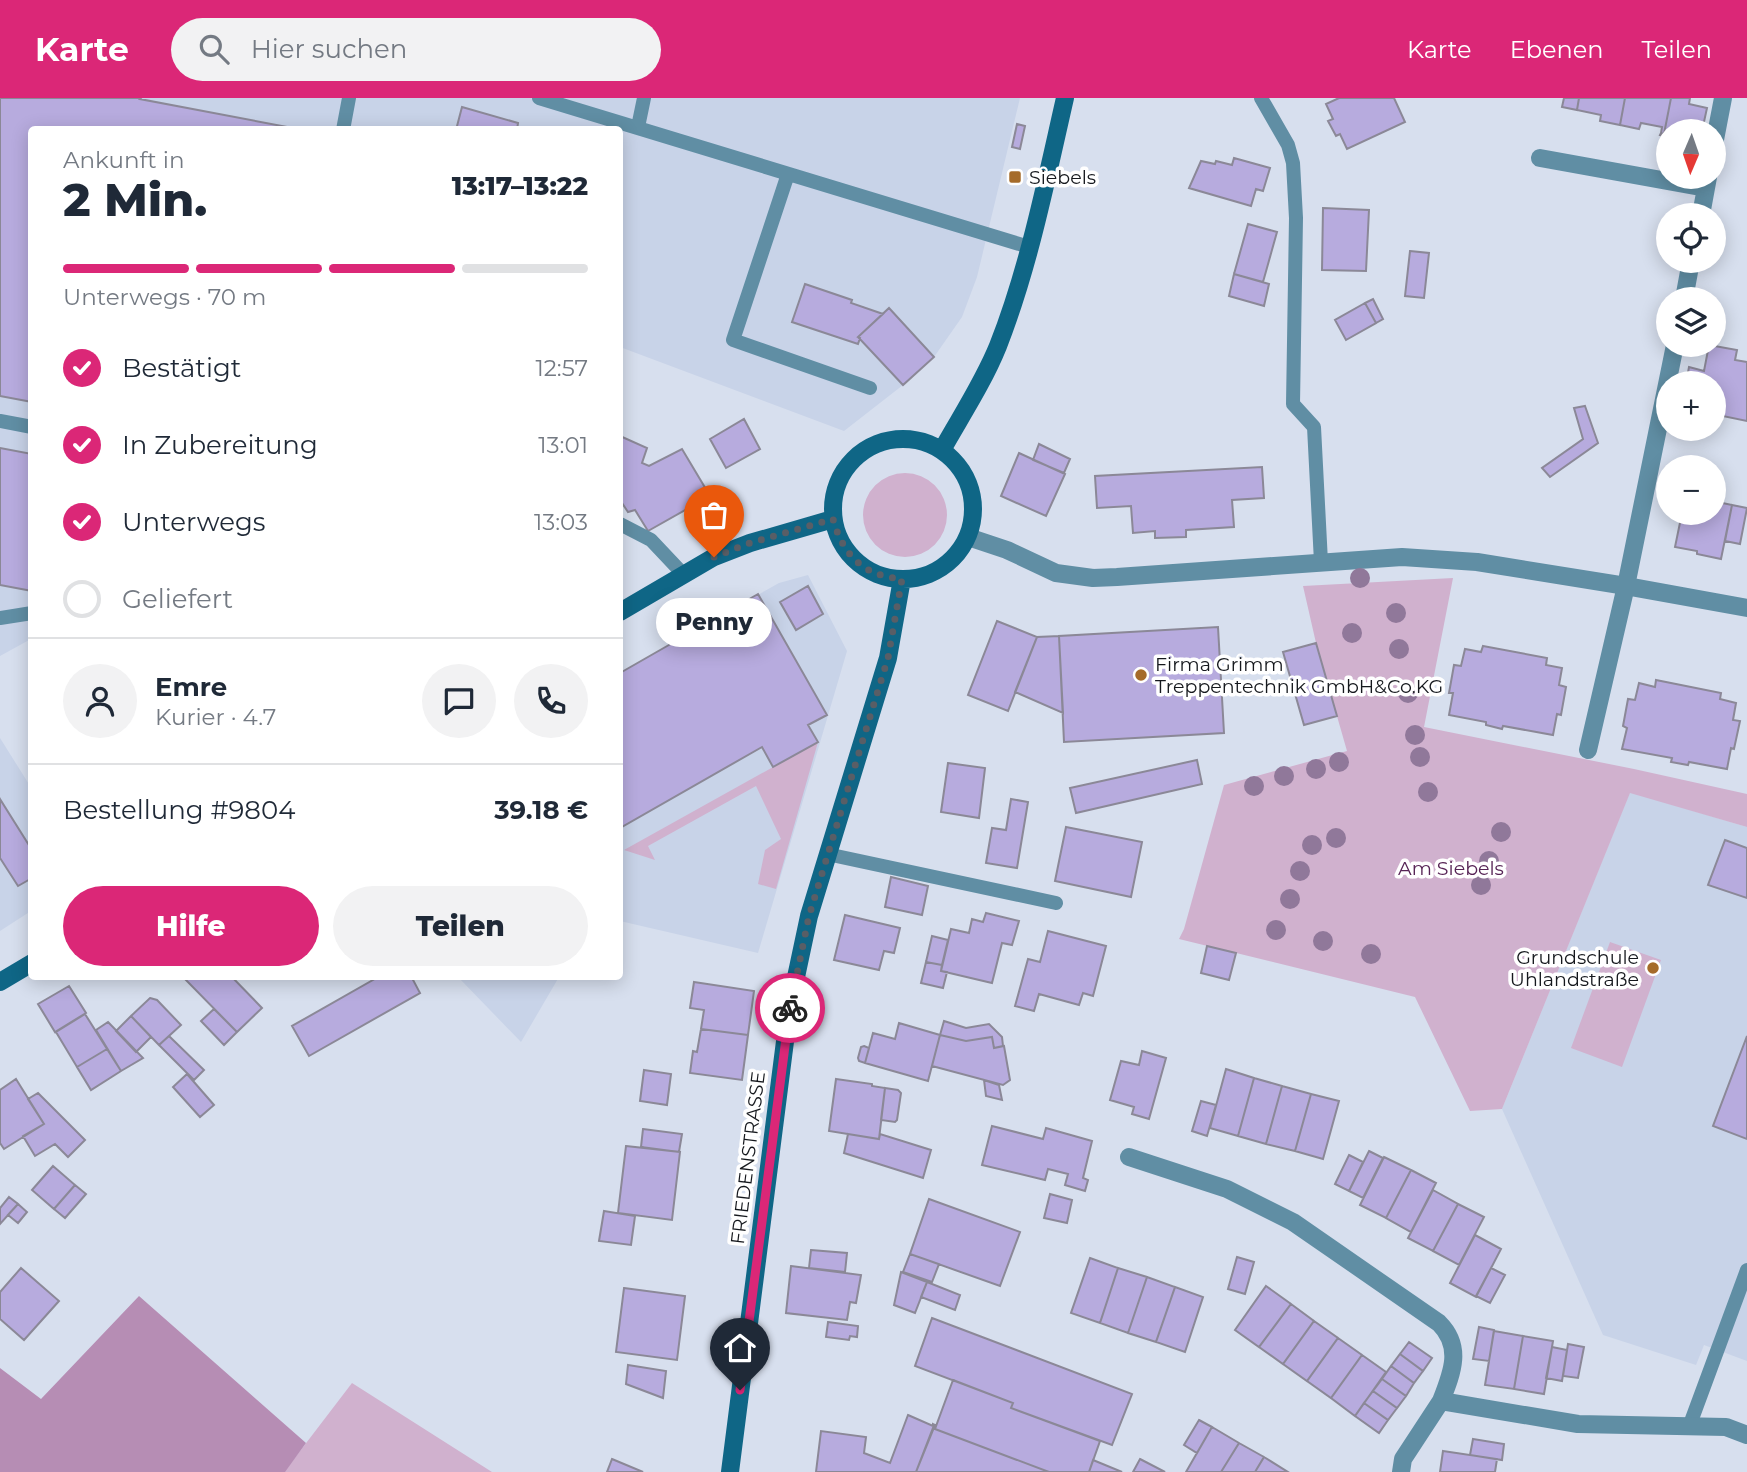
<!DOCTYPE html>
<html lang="de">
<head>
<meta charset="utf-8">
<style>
	body { margin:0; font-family:Montserrat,sans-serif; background:#f2f2f3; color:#1f2937; height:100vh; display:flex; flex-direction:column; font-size:26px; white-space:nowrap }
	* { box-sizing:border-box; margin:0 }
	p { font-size:23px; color:#747a83 }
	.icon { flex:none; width:38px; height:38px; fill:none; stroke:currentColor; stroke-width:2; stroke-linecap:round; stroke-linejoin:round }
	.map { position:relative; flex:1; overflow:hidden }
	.panel { position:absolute; left:28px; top:28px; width:595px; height:854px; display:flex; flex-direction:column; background:#fff; border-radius:7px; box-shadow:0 4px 18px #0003 }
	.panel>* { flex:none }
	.needle { width:46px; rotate:182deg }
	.fabs { position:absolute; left:1656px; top:21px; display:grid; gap:14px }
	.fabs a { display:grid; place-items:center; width:70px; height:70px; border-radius:50%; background:#fff; box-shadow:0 4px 18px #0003; font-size:35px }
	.pin { position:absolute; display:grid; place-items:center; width:60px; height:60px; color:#fff; margin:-72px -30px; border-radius:50% 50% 50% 0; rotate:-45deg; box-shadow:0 0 7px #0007 }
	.pin .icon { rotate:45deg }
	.courier { position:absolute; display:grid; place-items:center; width:70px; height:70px; margin:-35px; border:5px solid #db2777; border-radius:50%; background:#fff; color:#222; box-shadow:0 2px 9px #0007 }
	.bubble { position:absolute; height:49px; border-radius:24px; background:#fff; box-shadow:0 4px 18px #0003; font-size:23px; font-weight:800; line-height:49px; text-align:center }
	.summary em { font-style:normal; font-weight:800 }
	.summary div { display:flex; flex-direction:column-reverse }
	.summary { display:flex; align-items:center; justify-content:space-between; height:119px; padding:0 35px }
	h1 { font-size:46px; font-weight:800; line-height:52px }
	.bar { display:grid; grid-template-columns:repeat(4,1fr); gap:10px 7px; align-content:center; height:84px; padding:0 35px }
	.bar i { height:9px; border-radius:5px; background:#e0e1e3 }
	.bar .selected { background:#db2777 }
	.bar p { grid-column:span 4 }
	.line { display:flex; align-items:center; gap:18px; padding:0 35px; border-top:2px solid #e0e1e3 }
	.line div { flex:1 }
	.round { display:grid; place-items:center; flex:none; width:74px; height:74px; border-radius:37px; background:#f2f2f3 }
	ol { padding:0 35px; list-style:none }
	li { display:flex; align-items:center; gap:21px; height:77px }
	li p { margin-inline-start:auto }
	li .icon { padding:7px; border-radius:50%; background:#db2777; color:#fff; stroke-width:4 }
	li:last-child { color:#747a83 }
	li i { width:38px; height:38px; border:4px solid #e0e1e3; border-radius:50% }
	.button { display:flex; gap:14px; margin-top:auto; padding:14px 35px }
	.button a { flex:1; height:80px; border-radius:42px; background:#db2777; color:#fff; font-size:28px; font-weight:800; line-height:80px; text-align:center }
	.button a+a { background:#f2f2f3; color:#1f2937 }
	header { display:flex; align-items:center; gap:42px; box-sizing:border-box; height:98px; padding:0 35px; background:#db2777; color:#fff }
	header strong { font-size:33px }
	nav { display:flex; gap:38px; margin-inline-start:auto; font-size:24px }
	.search { width:490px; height:63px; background:#f2f2f3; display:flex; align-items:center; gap:18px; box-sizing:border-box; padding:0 24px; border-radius:38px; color:#747a83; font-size:26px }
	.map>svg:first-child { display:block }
</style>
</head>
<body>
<header>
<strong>Karte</strong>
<div class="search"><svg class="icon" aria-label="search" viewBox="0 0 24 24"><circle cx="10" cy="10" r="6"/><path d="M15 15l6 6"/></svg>Hier suchen</div>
<nav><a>Karte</a><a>Ebenen</a><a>Teilen</a></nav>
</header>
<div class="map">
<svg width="1747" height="1374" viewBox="0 0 1747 1374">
	<rect width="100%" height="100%" fill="#d7dfee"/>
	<!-- built -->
	<path fill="#c8d3e8" d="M0,0H1020L977,179L962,219L934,259L903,287L844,333L620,249V32H32L31,541L0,558Z
		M808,477L847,553L758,855L620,823V575L779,485Z
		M0,640L32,691L31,813L0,833Z
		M1630,694L1747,729V1263L1704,1247L1696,1267L1603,1237L1502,1011Z
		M458,879H559L521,944Z"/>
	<!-- green -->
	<path fill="#d0b1ce" d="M863 417a42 42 0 1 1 84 0a42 42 0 1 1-84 0Z
		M1453,480L1424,629L1634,671L1747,696V729L1630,695L1502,1011L1470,1013L1415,899L1179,841L1184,831L1224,687L1347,653L1316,545L1303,488Z
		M818,644L776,791L758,786L765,752L781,741L756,688L648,748L655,762L624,752Z
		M1610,844L1661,862L1622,969L1571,950Z
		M352,1285L492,1374H284Z"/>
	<!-- forest -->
	<path fill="#b68db4" d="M139,1198L306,1345L285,1374H0V1270L41,1301Z"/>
	<!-- building -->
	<path fill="#b7abde" stroke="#8b8897" stroke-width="2" d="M0,0H141L140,1L303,32H32V304L0,298Z
		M1339,0H1394L1405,24L1347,51L1340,36L1336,38L1328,23L1333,21L1326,6Z
		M1564,0H1579L1577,12L1562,9Z
		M1579,0H1625L1620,27L1600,23L1601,17L1577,12Z
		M1625,0H1671L1664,36L1661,35L1662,29L1641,25L1639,31L1620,27Z
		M1671,0H1690L1689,6L1707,10L1702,33H1668V39L1660,37L1661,35L1664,36Z
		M462,9L518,25L517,32H456Z
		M1017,26L1025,28L1020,51L1012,49Z
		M1234,60L1270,70L1263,93L1256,91L1251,108L1189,90L1201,63L1215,66L1216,63L1232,67Z
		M1323,110L1369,112L1366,173L1322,172Z
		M1248,126L1277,134L1263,184L1234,176Z
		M1410,153L1429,155L1424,200L1405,198Z
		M1234,176L1269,186L1264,208L1229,198Z
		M805,186L852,202L851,205L883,216L858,239L860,240L858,246L792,224Z
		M1373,201L1383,221L1376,225L1365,205Z
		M1365,205L1376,225L1346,242L1335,222Z
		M889,210L934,259L903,287L858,239Z
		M1709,247L1737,252L1735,262L1747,264V323L1713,316V285H1686L1689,269L1704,273Z
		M1585,308L1598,345L1550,379L1542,370L1583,341L1574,310Z
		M744,321L760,351L726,370L710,341Z
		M620,338L647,350L642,365L649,368L682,351L710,398L648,433L635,412L628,414L620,402Z
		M1039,346L1070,361L1064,375L1033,362Z
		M0,350L32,356V493L0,487Z
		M1019,355L1065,376L1046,418L1001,398Z
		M1262,369L1264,400L1232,402L1234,429L1186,432V439L1155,440V433L1133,435L1131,408L1097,410L1095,378Z
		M1713,403L1732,407L1721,461L1697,456V453L1675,449L1682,415H1713Z
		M1732,407L1747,410L1740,446L1725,443Z
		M808,488L823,516L796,532L780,504Z
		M758,496L827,617L808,627L818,644L773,669L762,649L620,730V575Z
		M997,523L1037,539L1008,613L968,597Z
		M1218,529L1224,635L1064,644L1059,538Z
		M1059,538L1063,615L1015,594L1037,539Z
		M1316,545L1337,618L1304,627L1283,554Z
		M1483,548L1547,560L1546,567L1562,570L1559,587L1566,589L1561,617L1557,616L1553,637L1503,628L1502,631L1486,627V624L1449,617L1453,595H1449L1454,567L1461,568L1465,551L1481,554Z
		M1656,582L1721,595L1720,601L1736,605L1733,622L1740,623L1734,651L1731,650L1727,671L1689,664L1688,667L1671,664L1672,660L1622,651L1627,630L1623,628L1628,601L1635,602L1639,585L1655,589Z
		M1197,662L1202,686L1076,715L1070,690Z
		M948,665L985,670L979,720L941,714Z
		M0,701L32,752V780L18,788L0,760Z
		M1011,701L1028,704L1017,770L986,765L992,730L1006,732Z
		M1066,729L1142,744L1131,799L1055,783Z
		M1725,742L1747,750V800L1708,787Z
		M891,779L928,788L922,817L885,809Z
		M986,815L1019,823L1012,847L1002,845L992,885L941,873L951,831L969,835L972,821L983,824Z
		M845,817L900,830L894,855L884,853L879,872L834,862Z
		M1048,833L1106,848L1093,898L1083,895L1079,907L1039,896L1034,913L1015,908L1028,861L1040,864Z
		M932,838L948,842L942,867L926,864Z
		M1207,848L1236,855L1229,882L1201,875Z
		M926,864L942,867L941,873L947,874L943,890L921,885Z
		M182,878H231L262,910L237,934Z
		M380,878H411L420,895L309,958L292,928Z
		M694,884L754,893L748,937L701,931L704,912L690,910Z
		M69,888L86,915L55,934L38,906Z
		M150,900L157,902L181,927L159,947L131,918Z
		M214,911L237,934L224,947L201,923Z
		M85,916L107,951L77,969L56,934Z
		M131,918L151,939L136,954L116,933Z
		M944,923L966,930L989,926L1002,939L1003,948L994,950L992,939L966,943L940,937Z
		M108,924L143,960L121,973L96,932Z
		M899,925L940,937L928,983L865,965L873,935L895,941Z
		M701,931L748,937L742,982L690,975L693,953L697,954Z
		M940,937L966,943L992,939L994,950L1004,948L1010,982L1003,987L932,968Z
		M169,938L204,972L194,982L159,947Z
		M1747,938V1041L1713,1028Z
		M864,948L869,950L865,965L859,963L858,960L861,949Z
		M107,951L121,973L91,992L77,969Z
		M1142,953L1166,960L1149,1021L1132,1016L1134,1009L1110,1002L1121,963L1139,967Z
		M1226,971L1254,980L1238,1038L1210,1030Z
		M644,972L671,976L667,1007L640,1003Z
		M187,976L214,1007L200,1019L173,989Z
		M1254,980L1282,988L1266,1046L1238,1038Z
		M16,981L44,1026L4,1051L0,1045V992Z
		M836,981L872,986V988L885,990L879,1041L829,1033Z
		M984,982L999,987L1002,1002L986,998Z
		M1282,988L1311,996L1295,1053L1266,1046Z
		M885,990L898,992L901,995L897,1022L895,1024L881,1022Z
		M38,995L85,1042L68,1059L55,1046L35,1058L23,1038L44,1026L28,1001Z
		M1311,996L1339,1003L1323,1061L1295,1053Z
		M1201,1003L1216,1007L1207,1038L1192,1033Z
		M992,1028L1043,1041L1046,1030L1092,1043L1083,1080L1088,1082L1085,1093L1065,1087L1068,1076L1048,1071L1045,1082L982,1067Z
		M643,1031L682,1036L679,1054L641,1049Z
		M848,1036L879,1041L880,1036L931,1052L923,1080L844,1055Z
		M626,1048L680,1054L672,1122L618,1115Z
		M1369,1053L1383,1060L1363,1100L1349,1093Z
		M1349,1057L1363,1064L1349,1093L1335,1086Z
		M1384,1059L1411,1072L1386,1120L1360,1107Z
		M53,1068L75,1087L54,1111L32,1092Z
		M1411,1072L1436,1085L1411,1134L1386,1120Z
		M75,1087L86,1096L65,1120L54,1111Z
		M1433,1092L1458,1106L1433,1153L1408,1140Z
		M1050,1096L1072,1102L1067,1125L1044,1120Z
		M9,1099L18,1106L0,1126V1110Z
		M929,1101L1020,1134L1000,1188L910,1156Z
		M18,1106L27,1114L18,1125L8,1117Z
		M1458,1106L1484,1119L1459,1167L1433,1153Z
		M604,1113L635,1118L631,1147L599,1143Z
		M1475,1137L1501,1151L1476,1199L1450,1185Z
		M811,1152L847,1155L845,1174L809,1170Z
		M910,1156L939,1166L932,1184L903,1174Z
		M1237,1159L1254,1164L1245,1196L1228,1191Z
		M1090,1160L1118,1170L1100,1225L1071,1215Z
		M791,1168L861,1177L856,1205L850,1204L847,1222L786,1215Z
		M21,1170L59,1203L24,1242L0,1221V1194Z
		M1118,1170L1147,1179L1128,1235L1100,1225Z
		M1491,1170L1505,1177L1490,1205L1476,1198Z
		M901,1174L927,1184L915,1215L894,1207Z
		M1147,1179L1175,1189L1156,1244L1128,1235Z
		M927,1184L960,1197L955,1212L921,1199Z
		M1266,1188L1291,1206L1259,1249L1235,1232Z
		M1175,1189L1203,1199L1185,1254L1156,1244Z
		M624,1190L685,1198L677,1262L616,1254Z
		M1291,1206L1314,1223L1283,1266L1259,1249Z
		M932,1220L1132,1296L1112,1347L1011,1310L1013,1305L915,1268Z
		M1314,1223L1338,1240L1307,1283L1283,1266Z
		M828,1224L858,1228L857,1239L850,1238L849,1242L826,1239Z
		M1479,1229L1494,1232L1489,1263L1473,1261Z
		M1494,1233L1523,1238L1514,1291L1485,1287Z
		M1523,1238L1553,1243L1544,1296L1514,1291Z
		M1338,1240L1362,1257L1331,1300L1307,1283Z
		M1409,1244L1432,1260L1423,1273L1400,1256Z
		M1568,1246L1584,1249L1578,1280L1563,1278Z
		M1552,1249L1567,1252L1562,1283L1546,1280Z
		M1400,1256L1423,1273L1414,1285L1391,1268Z
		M1362,1257L1386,1274L1355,1318L1331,1300Z
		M628,1267L666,1273L663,1300L626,1286Z
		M1391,1268L1414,1285L1406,1298L1382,1281Z
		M1382,1281L1406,1298L1397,1310L1373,1293Z
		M953,1282L1013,1305L1011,1310L1100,1343L1089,1374H1049L935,1331Z
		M1373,1293L1397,1310L1388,1322L1364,1305Z
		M1364,1305L1388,1322L1379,1335L1355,1318Z
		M908,1317L933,1328V1326L935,1327L916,1374H816L821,1333L866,1339L864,1355L890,1365Z
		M1199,1322L1212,1329L1197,1355L1184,1347Z
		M1212,1329L1239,1345L1221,1374H1186Z
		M933,1330L935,1331L1049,1374H916Z
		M1473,1341L1504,1346L1502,1362L1470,1357Z
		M1239,1345L1264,1359L1255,1374H1221Z
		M1443,1353L1497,1361L1495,1374H1440Z
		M1264,1359L1288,1374H1255Z
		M612,1361L643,1374H607Z
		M1140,1361L1165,1374H1133Z
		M1093,1362L1122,1374H1089Z"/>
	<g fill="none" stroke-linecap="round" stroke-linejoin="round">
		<!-- lane -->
		<path stroke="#608ea4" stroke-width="14" d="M539,0L1029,149
			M1261,0L1288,47L1293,65L1296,120L1293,306L1314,329L1321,464
			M638,29L644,0
			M343,32L349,0
			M788,76L733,242L870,290
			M0,323L32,329
			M620,426L651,442L684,477
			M0,520L32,515
			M827,756L1056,805
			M1689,1329L1747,1172"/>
		<!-- street -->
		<path stroke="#608ea4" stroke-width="18" d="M1713,52L1723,0
			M1540,60L1706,90
			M1701,117L1708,79
			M1684,201L1691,163
			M968,439L1007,452L1056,475L1093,480L1117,479L1402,459L1477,464L1626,488L1747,510
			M1588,652L1626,488L1675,247
			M1129,1059L1227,1091L1293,1124L1439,1225C1463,1249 1452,1275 1441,1303L1578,1326L1726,1329L1747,1337
			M1401,1374L1403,1361L1441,1303"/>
		<!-- secondary -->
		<path stroke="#0f6686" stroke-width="18" d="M833 411a70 70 0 1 1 140 0a70 70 0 1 1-140 0Z
			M942,352C961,318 983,285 998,248C1029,169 1046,83 1065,0
			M620,514L714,459L750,445L833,421
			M0,884L32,865
			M730,1374L789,912L809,818L888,560L902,481"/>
	</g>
	<!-- trees -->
	<g fill="#90789a">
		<circle cx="1360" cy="480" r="10"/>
		<circle cx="1396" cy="515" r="10"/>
		<circle cx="1352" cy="535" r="10"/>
		<circle cx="1399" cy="551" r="10"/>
		<circle cx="1408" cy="595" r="10"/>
		<circle cx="1415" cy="637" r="10"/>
		<circle cx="1420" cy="659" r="10"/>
		<circle cx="1339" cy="664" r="10"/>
		<circle cx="1316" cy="671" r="10"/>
		<circle cx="1284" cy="678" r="10"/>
		<circle cx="1254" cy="688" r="10"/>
		<circle cx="1428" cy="694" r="10"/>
		<circle cx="1501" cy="734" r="10"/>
		<circle cx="1336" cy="740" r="10"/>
		<circle cx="1312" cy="747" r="10"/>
		<circle cx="1489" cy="763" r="10"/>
		<circle cx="1300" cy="773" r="10"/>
		<circle cx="1481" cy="787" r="10"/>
		<circle cx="1290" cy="801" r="10"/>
		<circle cx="1276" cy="832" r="10"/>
		<circle cx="1323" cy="843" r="10"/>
		<circle cx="1371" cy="856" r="10"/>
	</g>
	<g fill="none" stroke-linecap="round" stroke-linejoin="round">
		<!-- done -->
		<path stroke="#595e66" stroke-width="7" stroke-dasharray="0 12.6" d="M714,459L750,445L833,421C843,457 863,478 902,481L888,560L809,818L790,910"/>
		<!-- route -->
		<path stroke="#db2777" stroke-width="9" d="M740,1292L790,910"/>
	</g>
	<!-- markers -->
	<g fill="#a56b2a" stroke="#fff" stroke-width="2.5">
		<rect x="1008" y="72" width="14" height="14" rx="3.5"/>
		<circle cx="1141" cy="577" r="7"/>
		<circle cx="1653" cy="870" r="7"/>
	</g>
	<g text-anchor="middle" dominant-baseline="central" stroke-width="7" stroke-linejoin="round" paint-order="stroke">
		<!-- poi labels -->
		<g font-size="19" fill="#15181d" stroke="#fff" text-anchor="start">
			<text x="1029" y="79">Siebels</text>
			<text x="1155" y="566">Firma Grimm<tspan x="1155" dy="22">Treppentechnik GmbH&amp;Co.KG</tspan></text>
			<text x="1639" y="859" text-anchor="end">Grundschule<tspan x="1639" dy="22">Uhlandstraße</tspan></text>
		</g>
		<!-- park labels -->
		<g font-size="19" fill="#562355" stroke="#fff">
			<text x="1451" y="770">Am Siebels</text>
		</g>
		<!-- street labels -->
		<g font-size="19" fill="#15181d" stroke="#fff">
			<text transform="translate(748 1060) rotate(-83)">FRIEDENSTRASSE</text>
		</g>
	</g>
</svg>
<div class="fabs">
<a><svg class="needle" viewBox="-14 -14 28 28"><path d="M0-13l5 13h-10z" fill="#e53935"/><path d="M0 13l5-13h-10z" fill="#747a83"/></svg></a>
<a><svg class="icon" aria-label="locate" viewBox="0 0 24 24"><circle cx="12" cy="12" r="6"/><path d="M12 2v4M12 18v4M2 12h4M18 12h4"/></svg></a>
<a><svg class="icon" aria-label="layers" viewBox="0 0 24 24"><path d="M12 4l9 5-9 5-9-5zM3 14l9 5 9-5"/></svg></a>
<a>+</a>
<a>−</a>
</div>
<div class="pin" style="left:714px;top:459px;background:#ea580c"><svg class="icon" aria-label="bag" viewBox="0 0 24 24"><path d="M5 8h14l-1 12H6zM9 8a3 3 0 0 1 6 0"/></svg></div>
<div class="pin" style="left:740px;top:1292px;background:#1f2937"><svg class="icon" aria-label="home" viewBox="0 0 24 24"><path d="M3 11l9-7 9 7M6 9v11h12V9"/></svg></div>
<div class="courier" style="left:790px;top:910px"><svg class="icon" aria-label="bike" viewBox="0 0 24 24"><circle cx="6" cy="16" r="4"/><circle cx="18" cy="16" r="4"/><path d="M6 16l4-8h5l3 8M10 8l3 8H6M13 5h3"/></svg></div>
<div class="bubble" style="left:656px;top:500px;width:116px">Penny</div>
<section class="panel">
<div class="summary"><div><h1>2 Min.</h1><p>Ankunft in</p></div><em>13:17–13:22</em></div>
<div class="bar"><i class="selected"></i><i class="selected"></i><i class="selected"></i><i></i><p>Unterwegs · 70 m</p></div>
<ol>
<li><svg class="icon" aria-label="check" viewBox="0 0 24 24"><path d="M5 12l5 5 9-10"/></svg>Bestätigt<p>12:57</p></li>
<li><svg class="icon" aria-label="check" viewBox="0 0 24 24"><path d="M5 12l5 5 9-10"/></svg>In Zubereitung<p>13:01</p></li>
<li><svg class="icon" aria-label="check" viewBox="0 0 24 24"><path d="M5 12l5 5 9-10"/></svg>Unterwegs<p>13:03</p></li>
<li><i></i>Geliefert</li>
</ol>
<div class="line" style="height:126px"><a class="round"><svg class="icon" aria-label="person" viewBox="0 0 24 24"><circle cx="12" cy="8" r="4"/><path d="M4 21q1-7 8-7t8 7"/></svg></a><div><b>Emre</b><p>Kurier · 4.7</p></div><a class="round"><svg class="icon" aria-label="chat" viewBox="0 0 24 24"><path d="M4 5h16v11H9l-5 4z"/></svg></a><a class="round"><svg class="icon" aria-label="phone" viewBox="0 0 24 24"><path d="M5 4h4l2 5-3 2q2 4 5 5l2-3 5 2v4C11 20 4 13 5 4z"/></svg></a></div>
<div class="line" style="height:91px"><div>Bestellung #9804</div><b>39.18 €</b></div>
<div class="button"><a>Hilfe</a><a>Teilen</a></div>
</section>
</div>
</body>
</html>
